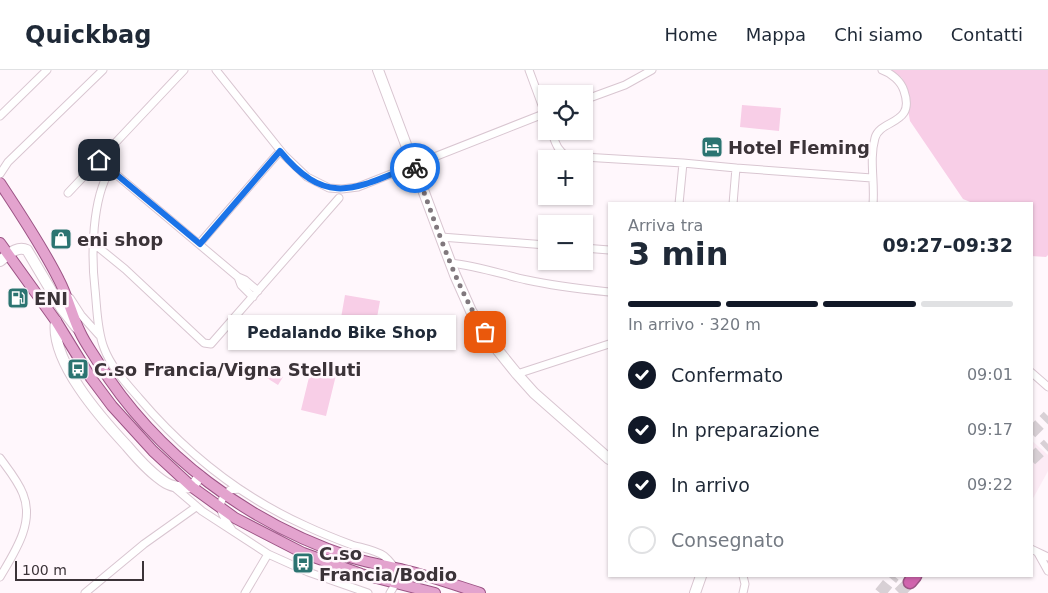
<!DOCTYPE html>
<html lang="it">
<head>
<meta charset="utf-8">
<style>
	body { margin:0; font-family:"DejaVu Sans",sans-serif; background:#f6f6f7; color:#1f2937; height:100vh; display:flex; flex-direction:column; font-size:19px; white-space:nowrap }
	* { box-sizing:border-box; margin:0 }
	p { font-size:16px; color:#747a83 }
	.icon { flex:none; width:28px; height:28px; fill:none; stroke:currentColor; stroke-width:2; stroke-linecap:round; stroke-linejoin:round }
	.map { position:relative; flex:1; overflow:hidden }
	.panel { position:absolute; left:608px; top:132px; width:425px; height:375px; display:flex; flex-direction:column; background:#fff; border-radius:0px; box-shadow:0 1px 4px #0004 }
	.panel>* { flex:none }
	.tools { position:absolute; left:538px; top:15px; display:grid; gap:10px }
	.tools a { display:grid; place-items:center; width:55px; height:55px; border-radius:0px; background:#fff; box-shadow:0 1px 4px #0004; font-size:25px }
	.scale { position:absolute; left:15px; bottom:12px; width:129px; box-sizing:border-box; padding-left:5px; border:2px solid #3b3338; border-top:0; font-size:14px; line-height:18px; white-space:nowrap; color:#3b3338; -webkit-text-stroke:4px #fff7fc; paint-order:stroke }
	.pin { position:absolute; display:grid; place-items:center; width:42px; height:42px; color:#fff; margin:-21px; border-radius:10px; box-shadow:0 2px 8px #0006 }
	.courier { position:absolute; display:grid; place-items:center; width:50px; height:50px; margin:-25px; border:4px solid #1a73e8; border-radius:50%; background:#fff; color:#222; box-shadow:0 1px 6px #0007 }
	.bubble { position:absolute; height:35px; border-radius:0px; background:#fff; box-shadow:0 1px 4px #0004; font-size:16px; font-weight:600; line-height:35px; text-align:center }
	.overview em { font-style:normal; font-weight:600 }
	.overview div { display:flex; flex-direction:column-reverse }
	.overview { display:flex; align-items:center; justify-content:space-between; height:85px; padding:0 20px }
	h1 { font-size:32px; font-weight:600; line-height:38px }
	.bar { display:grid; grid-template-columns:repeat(4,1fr); gap:8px 5px; align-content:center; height:60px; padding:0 20px }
	.bar i { height:6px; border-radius:4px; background:#e0e1e3 }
	.bar .active { background:#111827 }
	.bar p { grid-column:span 4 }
	ol { padding:0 20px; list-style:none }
	li { display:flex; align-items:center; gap:15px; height:55px }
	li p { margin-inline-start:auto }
	li .icon { padding:5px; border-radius:50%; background:#111827; color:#fff; stroke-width:4 }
	li:last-child { color:#747a83 }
	li i { width:28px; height:28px; border:2px solid #e0e1e3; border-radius:50% }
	header { display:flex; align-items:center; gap:30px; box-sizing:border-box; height:70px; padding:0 25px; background:#fff; border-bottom:1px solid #e0e1e3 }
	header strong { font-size:24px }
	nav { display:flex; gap:28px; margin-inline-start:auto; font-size:18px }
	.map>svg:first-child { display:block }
</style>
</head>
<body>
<header>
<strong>Quickbag</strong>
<nav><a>Home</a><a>Mappa</a><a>Chi siamo</a><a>Contatti</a></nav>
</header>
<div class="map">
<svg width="1048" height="523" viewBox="0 0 1048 523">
	<rect width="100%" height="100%" fill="#fff7fc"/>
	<!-- built -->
	<path fill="#fcebf5" d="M1031,370L1048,385V401L1031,432Z"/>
	<!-- green -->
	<path fill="#f8cee7" d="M889,0H1048V185L1046,187L1031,186V134H975L963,129L910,51L902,8Z
		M742,35L781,38L779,61L740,57Z
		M345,225L380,231L376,253L341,248Z
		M343,252L373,258L370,276L340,270Z
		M312,295L337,301L326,346L301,340Z
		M267,296L283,307L278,315L262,305Z"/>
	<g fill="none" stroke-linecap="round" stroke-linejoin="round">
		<!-- highway-tunnel -->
		<path stroke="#d8d0d5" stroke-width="12" stroke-dasharray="12 6" stroke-linecap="butt" d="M1031,363L1048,346
			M1031,390L1048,374
			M880,523L894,506
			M899,523L910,512"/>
		<!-- street casing -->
		<g stroke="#d9c6d1" stroke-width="9">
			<path id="street" d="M216,0L284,85L307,107L329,118L342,119L358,117L546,43
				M529,0L546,46
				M584,30L625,15L652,0
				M0,46L47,0
				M551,61C555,71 557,81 567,86L683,93
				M99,90L238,207L245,210L258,221
				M736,98L872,108
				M110,100C92,129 91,185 95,219C97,238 97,260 104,278C111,297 126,313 139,328C185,382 241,427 306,456C321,463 336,469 352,475C362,478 375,480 384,486C390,491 395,498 398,504L396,513L390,523
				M0,104L8,92L103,0
				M68,123L184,0
				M679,134L683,93L736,98L733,134
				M873,134C875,112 869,89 875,68C880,49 916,55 904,21C901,11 891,3 882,0
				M441,167L546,175
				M93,173L125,199L204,273L211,274L339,128
				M199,174L280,81
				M584,178L609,180
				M451,193C477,196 501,204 527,210C554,216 581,219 609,222
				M238,207L241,215L253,227
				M70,228L81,245L99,265
				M1031,302L1048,317
				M517,304L609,274
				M0,388C8,399 18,411 23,424C35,453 14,483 0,507
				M174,417L202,441L268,484L308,502L368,523
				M232,460C222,445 213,434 230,420L239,419
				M1031,479L1048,487
				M1038,483L1048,501
				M85,523L144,474L196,437
				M245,523L268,484
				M743,523L745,514L743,506"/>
		</g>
		<!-- secondary casing -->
		<g stroke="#d9c6d1" stroke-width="12">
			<path id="secondary" d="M378,0L455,205L471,241L492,273L517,304L534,323L609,389
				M0,191C8,185 17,175 27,180L62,239L77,258
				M56,251C50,291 101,348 127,376C138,389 151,404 166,413C173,417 184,418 192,417L200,406
				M695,523L701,506"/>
		</g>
		<!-- primary casing -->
		<g stroke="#9c5485" stroke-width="12">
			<path id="primary" d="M0,113C21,145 42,176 59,210C68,227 72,246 80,262C85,273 92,282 98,292C156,385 249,454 353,488C370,493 387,496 404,500C430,506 455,515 480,523
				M0,173L56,251L91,308L112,336L153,381L192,417L235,448L303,483L361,504L435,523"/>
		</g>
		<!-- highway casing -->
		<g stroke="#9c5485" stroke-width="15">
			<path id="highway" d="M910,512L915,506"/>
		</g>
		<!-- street -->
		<use href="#street" stroke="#fff" stroke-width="7"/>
		<!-- secondary -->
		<use href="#secondary" stroke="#fff" stroke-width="10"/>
		<!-- primary -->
		<use href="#primary" stroke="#e3a3ce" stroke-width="10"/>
		<!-- highway -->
		<use href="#highway" stroke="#d165ae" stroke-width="12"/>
	</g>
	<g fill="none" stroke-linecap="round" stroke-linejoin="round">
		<!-- done -->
		<path stroke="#80787d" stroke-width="5" stroke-dasharray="0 9" d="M415,98C436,153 453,212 485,262"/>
		<!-- route -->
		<path stroke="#1a73e8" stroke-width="6" d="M99,90L200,174L280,81C327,138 355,119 414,95L415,98"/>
	</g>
	<!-- icons -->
	<defs>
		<g id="hotel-square" transform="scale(1.125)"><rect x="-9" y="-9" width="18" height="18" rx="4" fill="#2b7471" stroke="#fff7fc"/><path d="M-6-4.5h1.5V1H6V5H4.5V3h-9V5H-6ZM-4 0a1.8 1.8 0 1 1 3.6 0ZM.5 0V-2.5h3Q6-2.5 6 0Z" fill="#fff"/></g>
		<g id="shop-square" transform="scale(1.125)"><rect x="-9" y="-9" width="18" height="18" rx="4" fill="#2b7471" stroke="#fff7fc"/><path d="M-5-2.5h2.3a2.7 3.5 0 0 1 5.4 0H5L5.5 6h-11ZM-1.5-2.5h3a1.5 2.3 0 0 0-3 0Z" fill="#fff"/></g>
		<g id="fuel-square" transform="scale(1.125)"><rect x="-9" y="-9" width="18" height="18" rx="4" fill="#2b7471" stroke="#fff7fc"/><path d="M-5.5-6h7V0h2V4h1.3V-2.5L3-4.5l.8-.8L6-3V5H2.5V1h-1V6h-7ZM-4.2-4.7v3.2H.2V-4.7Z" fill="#fff"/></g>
		<g id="bus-square" transform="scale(1.125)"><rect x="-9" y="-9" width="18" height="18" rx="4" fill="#2b7471" stroke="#fff7fc"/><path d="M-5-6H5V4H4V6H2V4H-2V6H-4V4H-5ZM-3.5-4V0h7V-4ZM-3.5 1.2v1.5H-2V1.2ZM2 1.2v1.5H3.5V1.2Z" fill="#fff"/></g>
	</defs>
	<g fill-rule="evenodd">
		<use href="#hotel-square" x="712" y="77"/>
		<use href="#shop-square" x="61" y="169"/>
		<use href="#fuel-square" x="18" y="228"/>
		<use href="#bus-square" x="78" y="299"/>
		<use href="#bus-square" x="303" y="493"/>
	</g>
	<g text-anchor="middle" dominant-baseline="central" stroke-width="5" stroke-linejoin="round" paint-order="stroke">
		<!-- poi labels -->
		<g font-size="18" font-weight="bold" fill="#3b3338" stroke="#fff7fc" text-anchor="start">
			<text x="728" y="77">Hotel Fleming</text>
			<text x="77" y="169">eni shop</text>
			<text x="34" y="228">ENI</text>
			<text x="94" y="299">C.so Francia/Vigna Stelluti</text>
			<text x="319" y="483">C.so<tspan x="319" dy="21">Francia/Bodio</tspan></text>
		</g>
	</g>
</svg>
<div class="tools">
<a><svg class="icon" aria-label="locate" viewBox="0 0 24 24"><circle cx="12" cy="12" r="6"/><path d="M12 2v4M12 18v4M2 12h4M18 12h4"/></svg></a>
<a>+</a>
<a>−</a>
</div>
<div class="scale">100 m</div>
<div class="pin" style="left:485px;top:262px;background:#ea580c"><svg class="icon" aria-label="bag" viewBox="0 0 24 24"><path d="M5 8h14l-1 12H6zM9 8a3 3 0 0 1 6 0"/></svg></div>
<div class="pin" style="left:99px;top:90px;background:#1f2937"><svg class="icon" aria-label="home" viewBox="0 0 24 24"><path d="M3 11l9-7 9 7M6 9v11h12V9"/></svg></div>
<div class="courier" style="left:415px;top:98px"><svg class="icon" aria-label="bike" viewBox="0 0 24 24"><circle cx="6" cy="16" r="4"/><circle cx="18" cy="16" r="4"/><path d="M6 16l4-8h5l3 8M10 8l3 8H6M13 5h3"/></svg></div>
<div class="bubble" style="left:228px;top:245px;width:228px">Pedalando Bike Shop</div>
<section class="panel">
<div class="overview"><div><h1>3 min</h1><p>Arriva tra</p></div><em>09:27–09:32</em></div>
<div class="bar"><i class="active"></i><i class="active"></i><i class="active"></i><i></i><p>In arrivo · 320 m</p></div>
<ol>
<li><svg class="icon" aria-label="check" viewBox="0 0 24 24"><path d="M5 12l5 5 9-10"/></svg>Confermato<p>09:01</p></li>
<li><svg class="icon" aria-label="check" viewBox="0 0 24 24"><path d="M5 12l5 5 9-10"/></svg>In preparazione<p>09:17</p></li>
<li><svg class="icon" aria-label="check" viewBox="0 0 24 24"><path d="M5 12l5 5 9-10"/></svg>In arrivo<p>09:22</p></li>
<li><i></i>Consegnato</li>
</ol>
</section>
</div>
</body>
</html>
